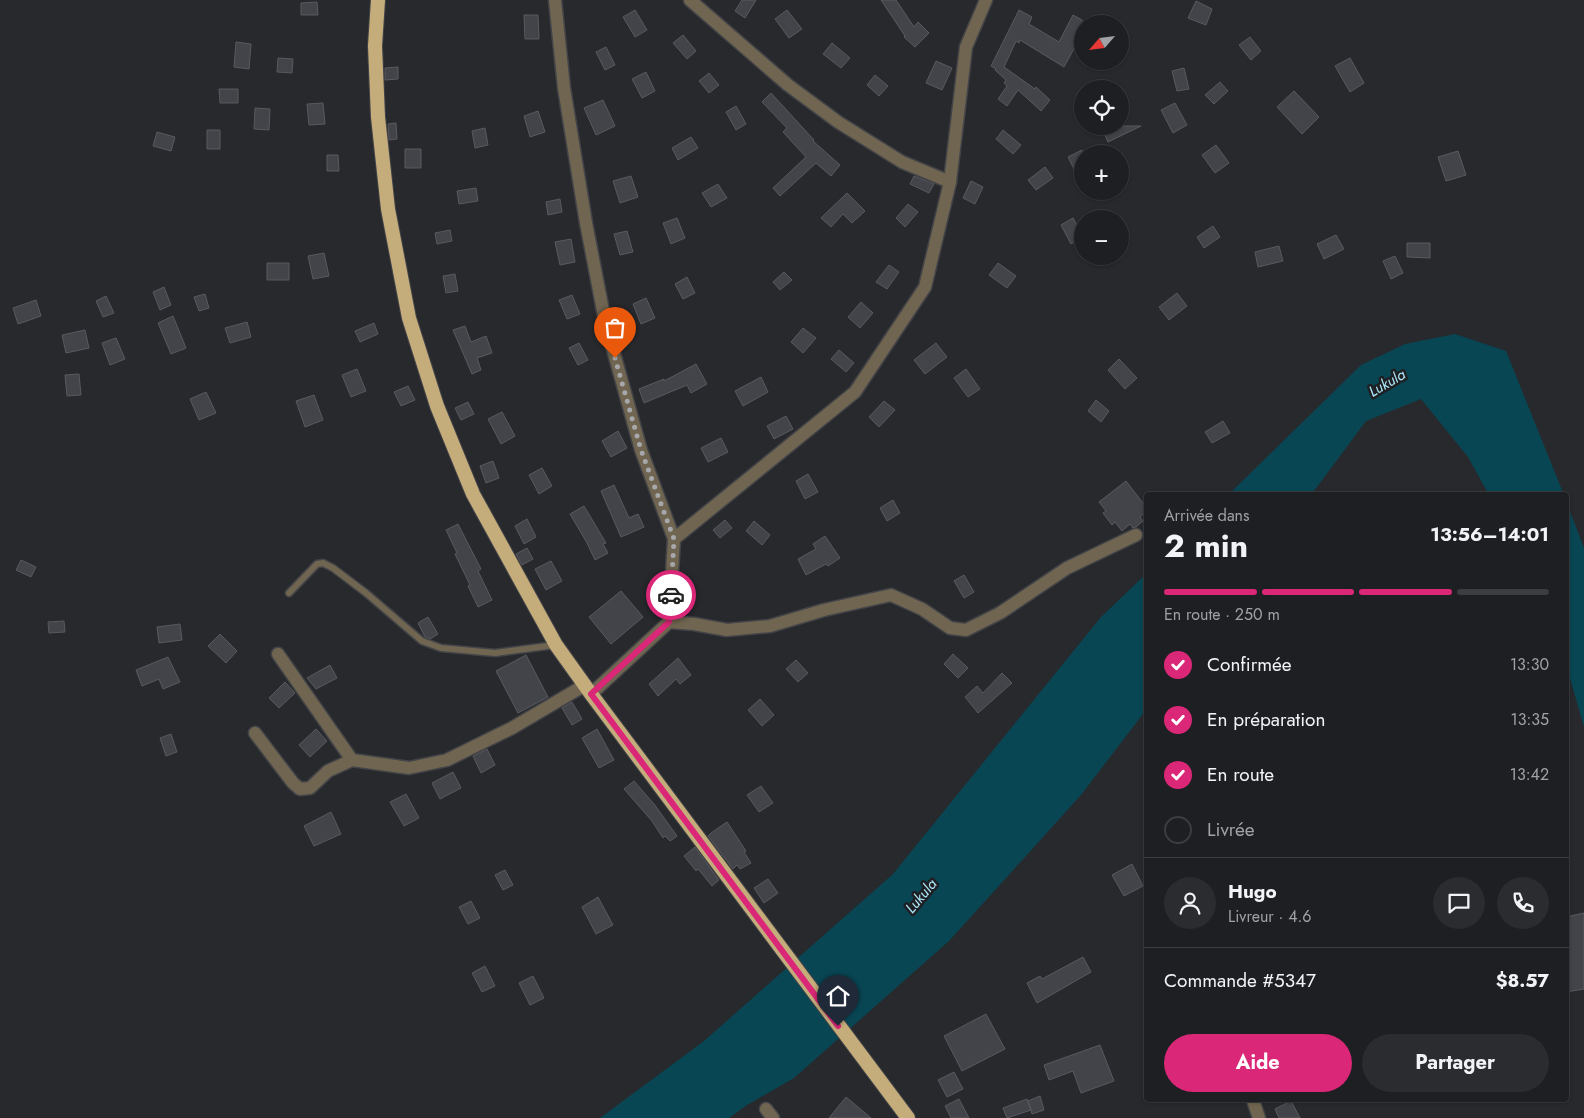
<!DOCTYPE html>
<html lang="fr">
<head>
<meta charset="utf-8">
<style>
	body { margin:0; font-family:Jost,sans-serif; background:#2a2c2f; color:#f1f3f6; height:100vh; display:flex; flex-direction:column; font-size:19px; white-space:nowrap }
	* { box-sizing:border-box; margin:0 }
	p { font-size:16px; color:#a0a2a5 }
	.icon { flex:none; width:28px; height:28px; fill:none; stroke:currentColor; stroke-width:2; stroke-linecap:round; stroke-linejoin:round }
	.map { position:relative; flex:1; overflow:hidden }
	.drawer { position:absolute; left:1144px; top:492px; width:425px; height:610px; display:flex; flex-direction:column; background:#1d1f22; border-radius:5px; box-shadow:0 1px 4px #0004,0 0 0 1px #3b3d40 }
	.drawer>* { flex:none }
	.needle { width:32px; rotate:242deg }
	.controls { position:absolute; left:1074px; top:15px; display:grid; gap:10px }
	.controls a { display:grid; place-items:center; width:55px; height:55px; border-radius:50%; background:#1d1f22; box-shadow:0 1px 4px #0004,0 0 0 1px #3b3d40; font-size:25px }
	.pin { position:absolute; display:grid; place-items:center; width:42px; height:42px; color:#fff; margin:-51px -21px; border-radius:50% 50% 50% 0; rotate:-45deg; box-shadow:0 0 5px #0007 }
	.pin .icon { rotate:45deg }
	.courier { position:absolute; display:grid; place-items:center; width:50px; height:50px; margin:-25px; border:4px solid #db2777; border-radius:50%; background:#fff; color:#222; box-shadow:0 1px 6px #0007 }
	.overview em { font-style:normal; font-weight:700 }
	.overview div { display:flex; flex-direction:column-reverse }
	.overview { display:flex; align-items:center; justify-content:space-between; height:85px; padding:0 20px }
	h1 { font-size:32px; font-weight:700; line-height:38px }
	.bar { display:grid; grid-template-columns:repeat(4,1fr); gap:8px 5px; align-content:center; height:60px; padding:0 20px }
	.bar i { height:6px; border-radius:4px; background:#3b3d40 }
	.bar .current { background:#db2777 }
	.bar p { grid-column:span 4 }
	.line { display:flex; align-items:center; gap:12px; padding:0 20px; border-top:1px solid #3b3d40 }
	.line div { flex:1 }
	.round { display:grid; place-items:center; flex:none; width:52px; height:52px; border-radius:26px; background:#2a2c2f }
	ol { padding:0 20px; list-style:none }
	li { display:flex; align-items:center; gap:15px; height:55px }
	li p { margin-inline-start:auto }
	li .icon { padding:5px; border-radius:50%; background:#db2777; color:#fff; stroke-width:4 }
	li:last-child { color:#a0a2a5 }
	li i { width:28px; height:28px; border:2px solid #3b3d40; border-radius:50% }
	.action { display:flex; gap:10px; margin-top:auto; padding:10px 20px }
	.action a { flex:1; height:58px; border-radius:30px; background:#db2777; color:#fff; font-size:20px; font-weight:700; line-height:58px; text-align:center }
	.action a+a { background:#2a2c2f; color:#f1f3f6 }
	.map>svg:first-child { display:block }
</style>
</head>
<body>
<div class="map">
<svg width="1584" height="1118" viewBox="0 0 1584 1118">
	<rect width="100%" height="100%" fill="#27292d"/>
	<!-- water -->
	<path fill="#094654" d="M1455,334L1506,351L1564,495H1489L1468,457L1421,399L1366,421L1311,495H1228L1361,365L1405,344Z
		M1566,501L1584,548V727L1566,664Z
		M1146,574V710L1081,795L949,941L794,1078L747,1105L729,1118H600L704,1041L893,874L1101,617Z"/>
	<!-- building -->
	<path fill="#434449" stroke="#595a5f" d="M742,0H756L745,18L735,11Z
		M881,0H896L914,27L918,22L929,33L915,47L904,37L905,36Z
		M1196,1L1212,9L1206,25L1188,18Z
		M317,2L318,15H301V3Z
		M635,10L647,30L635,37L623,17Z
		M787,10L802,29L789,38L775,19Z
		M1019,10L1032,17L1029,24L1059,42L1073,15L1082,20V34L1064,67L1020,40L1019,43L1016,41L1004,67L1035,89L1036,87L1050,100L1041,111L1018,90L1007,106L998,99L1007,86L1004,83L1006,80L995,70L996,69L991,66Z
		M524,15H538L539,39H525Z
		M683,35L696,51L687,59L673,43Z
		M1250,37L1261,51L1251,60L1239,45Z
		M236,42L251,44L249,69L234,67Z
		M832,43L850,58L841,68L823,54Z
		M606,47L615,65L605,70L596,52Z
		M278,58L293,59L292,73L277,72Z
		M1350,58L1364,83L1350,92L1335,66Z
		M936,61L952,68L942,90L926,83Z
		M398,67V79L385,80V68Z
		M1184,68L1189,89L1177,91L1172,71Z
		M646,72L655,91L642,98L632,79Z
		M709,73L719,85L709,93L699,81Z
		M875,75L888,86L879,96L867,85Z
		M1220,82L1228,91L1214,104L1205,95Z
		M219,89H238V103H220Z
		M1294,91L1319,117L1302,134L1277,107Z
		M771,93L814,140L813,141L840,165L831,176L816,163L780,196L773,188L806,157L783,132L787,128L762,102Z
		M603,100L615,126L596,135L584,108Z
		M323,103L325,124L309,125L307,104Z
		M1175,103L1187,125L1173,133L1161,110Z
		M736,106L746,124L736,130L726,112Z
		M255,108L270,109L269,130L254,129Z
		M538,111L545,132L530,137L524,116Z
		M396,123L397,139L389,140L388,124Z
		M1101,126H1141L1108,142Z
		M485,128L488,145L475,148L472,131Z
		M207,130H220V149H207Z
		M1003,130L1021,145L1013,154L996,139Z
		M157,132L175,137L171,151L153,146Z
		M691,137L698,148L678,160L672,148Z
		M1216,145L1229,163L1215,173L1202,155Z
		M405,149H421V168H405Z
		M1082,150V185L1068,157Z
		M1458,151L1466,175L1446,181L1438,157Z
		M327,155H338L339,171H327Z
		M1045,167L1053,178L1036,190L1028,180Z
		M631,176L638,197L620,203L613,181Z
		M914,176L934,184L929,193L910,184Z
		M971,181L983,187L975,204L963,198Z
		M718,184L727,198L711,207L702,193Z
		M476,188L478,201L459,204L457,191Z
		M847,193L865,211L852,223L843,214L831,227L821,218Z
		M560,199L562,212L548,215L546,202Z
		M908,204L918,212L905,227L896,218Z
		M677,218L685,238L671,244L663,223Z
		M1073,218L1082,235V238L1071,244L1061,225Z
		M1213,226L1220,237L1204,248L1197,237Z
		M450,230L452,241L437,244L435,233Z
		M627,231L633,252L620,255L614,234Z
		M1336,235L1344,249L1324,259L1317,244Z
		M571,239L575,262L560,265L555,242Z
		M1407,243H1430V258L1407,257Z
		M1279,246L1283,261L1258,267L1255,252Z
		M324,253L329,276L313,279L308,256Z
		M1395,256L1403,273L1391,279L1383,261Z
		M267,263H289V280H267Z
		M998,263L1016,276L1007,288L989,275Z
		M889,265L899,272L887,289L876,282Z
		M784,272L792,280L780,290L773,282Z
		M455,274L458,291L446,293L443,276Z
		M687,277L695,293L683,299L675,284Z
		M164,287L171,305L160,310L153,292Z
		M1177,293L1187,306L1169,320L1159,307Z
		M205,294L209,308L199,311L194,297Z
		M572,295L580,314L567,319L559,300Z
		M106,296L114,313L103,317L96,301Z
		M646,298L655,318L641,324L633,304Z
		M36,300L41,316L18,324L13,308Z
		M861,302L873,313L860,328L848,317Z
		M173,316L186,348L171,354L158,323Z
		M247,322L251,337L230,343L225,328Z
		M374,323L378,334L360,342L355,331Z
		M465,326L471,342L486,336L492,353L477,358L481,370L472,374L453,330Z
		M803,328L816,338L803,353L791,342Z
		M85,330L89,348L66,353L62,335Z
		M116,338L125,359L110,365L102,343Z
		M579,343L588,360L578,365L569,348Z
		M936,343L947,357L925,374L914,360Z
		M839,350L854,363L846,372L831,359Z
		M1119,359L1137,378L1125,389L1108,370Z
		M696,364L707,384L691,393L687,385L644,403L639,389L664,379V381Z
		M357,369L366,391L351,397L342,375Z
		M966,369L980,389L968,397L954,378Z
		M79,374L81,395L67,396L65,375Z
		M761,377L768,392L743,406L735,391Z
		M408,386L415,400L401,406L394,392Z
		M206,392L216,413L199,420L190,399Z
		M314,395L323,420L305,427L296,401Z
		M1096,400L1109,411L1101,422L1088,411Z
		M884,401L895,410L879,427L869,417Z
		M468,402L474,414L461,420L455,408Z
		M502,412L515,436L501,444L488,419Z
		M786,416L793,429L774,439L767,426Z
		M1223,421L1230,433L1212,443L1205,432Z
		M618,431L627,448L611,457L602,441Z
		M721,438L728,452L708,462L701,448Z
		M493,461L499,478L486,483L480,466Z
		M542,468L552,486L539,494L529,475Z
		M808,474L818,492L805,499L796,481Z
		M1126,481L1146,507V512L1140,517L1143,521L1136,527L1133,528L1130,524L1122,531L1115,522L1112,525L1103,513L1106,511L1099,502Z
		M614,485L629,518L638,514L644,527L621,537L601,491Z
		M893,500L900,513L887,521L880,508Z
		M584,506L606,543L603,544L608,553L595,560L587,543L570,514Z
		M527,519L536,537L524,544L515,526Z
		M725,520L732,528L720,538L713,530Z
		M754,521L770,535L762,545L746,531Z
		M458,524L481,569L478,571L492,600L478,607L468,586L470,585L455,554L457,553L446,530Z
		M825,536L840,558L828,566L826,564L806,575L798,559L816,549L813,544Z
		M527,548L533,559L522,565L516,554Z
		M21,560L36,567L31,577L16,570Z
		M551,561L562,581L546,590L535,569Z
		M964,575L974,592L964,598L954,581Z
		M621,591L643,617L611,644L589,617Z
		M428,617L438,634L430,639L425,637L418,623Z
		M64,621L65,632L49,633L48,622Z
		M180,624L182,640L159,643L157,627Z
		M220,634L237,651L226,663L208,646Z
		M953,654L968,668L958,678L944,664Z
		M526,655L548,697L518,713L496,671Z
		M168,657L180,682L163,689L159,679L142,686L136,670Z
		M678,658L691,675L680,684L676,679L658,696L649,684Z
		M796,660L808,673L798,682L786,669Z
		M330,665L337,678L316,689L307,678Z
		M1002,673L1012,683L978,713L965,697L977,686L983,693Z
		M285,682L295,693L279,708L269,698Z
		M760,699L774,715L762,726L748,710Z
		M572,702L582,719L572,725L562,708Z
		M316,729L327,741L310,757L299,745Z
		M597,729L614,760L599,768L582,738Z
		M171,734L177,752L166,756L160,738Z
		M487,749L495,765L481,773L473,756Z
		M453,772L461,788L440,799L432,783Z
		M634,781L654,804L677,836L670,841L665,836L663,838L652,821L624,789Z
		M761,786L773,803L759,812L747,795Z
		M406,794L419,818L404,826L390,802Z
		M331,812L341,834L314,846L304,826Z
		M727,822L746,851L744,852L751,863L740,869L737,865L733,869L708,836L711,833Z
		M695,847L719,880L712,886L698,869L696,871L684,856Z
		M1132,864L1143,886L1124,896L1112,875Z
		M505,870L513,885L503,890L495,875Z
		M768,879L778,893L764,903L754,888Z
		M598,897L613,925L596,934L582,907Z
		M471,901L480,918L468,924L459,907Z
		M1584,913V989L1566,992V917Z
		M1083,957L1091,972L1037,1003L1027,983L1040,976L1042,979Z
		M485,966L495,986L482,992L472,973Z
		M533,976L544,998L530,1005L519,983Z
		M986,1014L1005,1049L962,1071L944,1036Z
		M1100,1045L1114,1081L1081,1093L1073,1071L1049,1080L1044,1065Z
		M954,1072L963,1089L947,1097L938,1080Z
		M1040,1096L1044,1110L1032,1114L1028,1101Z
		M846,1097L871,1118H829Z
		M959,1099L969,1118H951L945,1106Z
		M1027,1099L1031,1110L1007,1118L1003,1108Z
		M1291,1101L1300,1118H1279L1275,1109Z"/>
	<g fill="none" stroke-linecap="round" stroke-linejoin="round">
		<!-- service casing -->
		<g stroke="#434448" stroke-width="9">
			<path id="service" d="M289,593L317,564L323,563L333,568L366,593L422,641L441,648L495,653L555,645"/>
		</g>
		<!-- minor casing -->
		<g stroke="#434448" stroke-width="15">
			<path id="minor" d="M555,0L564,88L586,223L605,321L641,450L674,539
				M690,0L788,85L838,122L902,162L950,182
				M669,622L694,624L727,630L770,626L824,610L891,595L922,609L950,628L966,630L1000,613L1067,568L1136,535
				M278,654L352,760
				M255,733L293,783L300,789L310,788L328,771L352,760L409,768L447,760L512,728L585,685
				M1253,1100L1259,1118
				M766,1109L773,1118"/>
		</g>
		<!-- tertiary casing -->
		<g stroke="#434448" stroke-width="15">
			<path id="tertiary" d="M591,694L669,622L674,539L855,392L925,287L950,182L966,47L986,0"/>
		</g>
		<!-- trunk casing -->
		<g stroke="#434448" stroke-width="16">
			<path id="trunk" d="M378,0L375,46L378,117L388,209L409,318L437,406L473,494L556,645L591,694L908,1118"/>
		</g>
		<!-- service -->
		<use href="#service" stroke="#706550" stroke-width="6"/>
		<!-- minor -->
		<use href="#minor" stroke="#706550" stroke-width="12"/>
		<!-- tertiary -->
		<use href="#tertiary" stroke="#706550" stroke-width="12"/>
		<!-- trunk -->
		<use href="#trunk" stroke="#c5ac7b" stroke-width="14"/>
	</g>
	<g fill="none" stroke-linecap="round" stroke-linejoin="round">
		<!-- done -->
		<path stroke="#a7a8ab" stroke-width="5" stroke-dasharray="0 9" d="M615,358L641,450L674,539L671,595"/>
		<!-- route -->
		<path stroke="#db2777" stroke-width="6" d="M671,595L669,622L591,694L838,1026"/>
	</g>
	<g text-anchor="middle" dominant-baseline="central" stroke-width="5" stroke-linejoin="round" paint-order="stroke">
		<!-- water labels -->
		<g font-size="15" font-style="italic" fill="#ace7f8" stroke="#1e1f23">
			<text transform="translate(1387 383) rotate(-30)">Lukula</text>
			<text transform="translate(921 896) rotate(-50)">Lukula</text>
		</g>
	</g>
</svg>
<div class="controls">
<a><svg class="needle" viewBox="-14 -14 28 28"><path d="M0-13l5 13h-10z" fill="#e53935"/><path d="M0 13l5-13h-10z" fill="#a0a2a5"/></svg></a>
<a><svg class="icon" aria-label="locate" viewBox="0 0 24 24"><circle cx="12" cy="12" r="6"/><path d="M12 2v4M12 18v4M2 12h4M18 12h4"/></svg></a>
<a>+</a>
<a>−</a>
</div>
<div class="pin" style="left:615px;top:358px;background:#ea580c"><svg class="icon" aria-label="bag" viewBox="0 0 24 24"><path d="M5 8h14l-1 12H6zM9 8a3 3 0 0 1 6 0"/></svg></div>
<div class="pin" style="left:838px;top:1026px;background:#1f2937"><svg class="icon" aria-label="home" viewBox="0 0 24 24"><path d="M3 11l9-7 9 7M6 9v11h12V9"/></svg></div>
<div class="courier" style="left:671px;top:595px"><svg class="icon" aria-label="car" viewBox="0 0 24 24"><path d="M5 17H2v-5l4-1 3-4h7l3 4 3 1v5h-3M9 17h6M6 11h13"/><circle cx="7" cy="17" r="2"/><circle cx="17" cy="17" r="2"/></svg></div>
<section class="drawer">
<div class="overview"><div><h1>2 min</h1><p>Arrivée dans</p></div><em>13:56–14:01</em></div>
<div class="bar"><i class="current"></i><i class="current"></i><i class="current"></i><i></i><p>En route · 250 m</p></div>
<ol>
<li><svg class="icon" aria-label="check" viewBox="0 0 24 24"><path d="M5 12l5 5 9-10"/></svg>Confirmée<p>13:30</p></li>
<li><svg class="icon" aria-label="check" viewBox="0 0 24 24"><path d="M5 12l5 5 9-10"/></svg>En préparation<p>13:35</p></li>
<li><svg class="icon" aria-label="check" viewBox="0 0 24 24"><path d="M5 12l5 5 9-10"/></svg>En route<p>13:42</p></li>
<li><i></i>Livrée</li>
</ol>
<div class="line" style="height:90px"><a class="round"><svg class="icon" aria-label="person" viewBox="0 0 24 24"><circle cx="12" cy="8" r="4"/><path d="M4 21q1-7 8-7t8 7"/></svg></a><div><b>Hugo</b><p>Livreur · 4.6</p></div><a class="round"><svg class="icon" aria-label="chat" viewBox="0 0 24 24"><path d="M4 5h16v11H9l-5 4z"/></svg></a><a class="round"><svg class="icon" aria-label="phone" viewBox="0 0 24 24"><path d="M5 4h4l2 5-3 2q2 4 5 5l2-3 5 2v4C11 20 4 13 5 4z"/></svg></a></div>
<div class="line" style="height:65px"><div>Commande #5347</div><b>$8.57</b></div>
<div class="action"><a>Aide</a><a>Partager</a></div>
</section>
</div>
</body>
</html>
